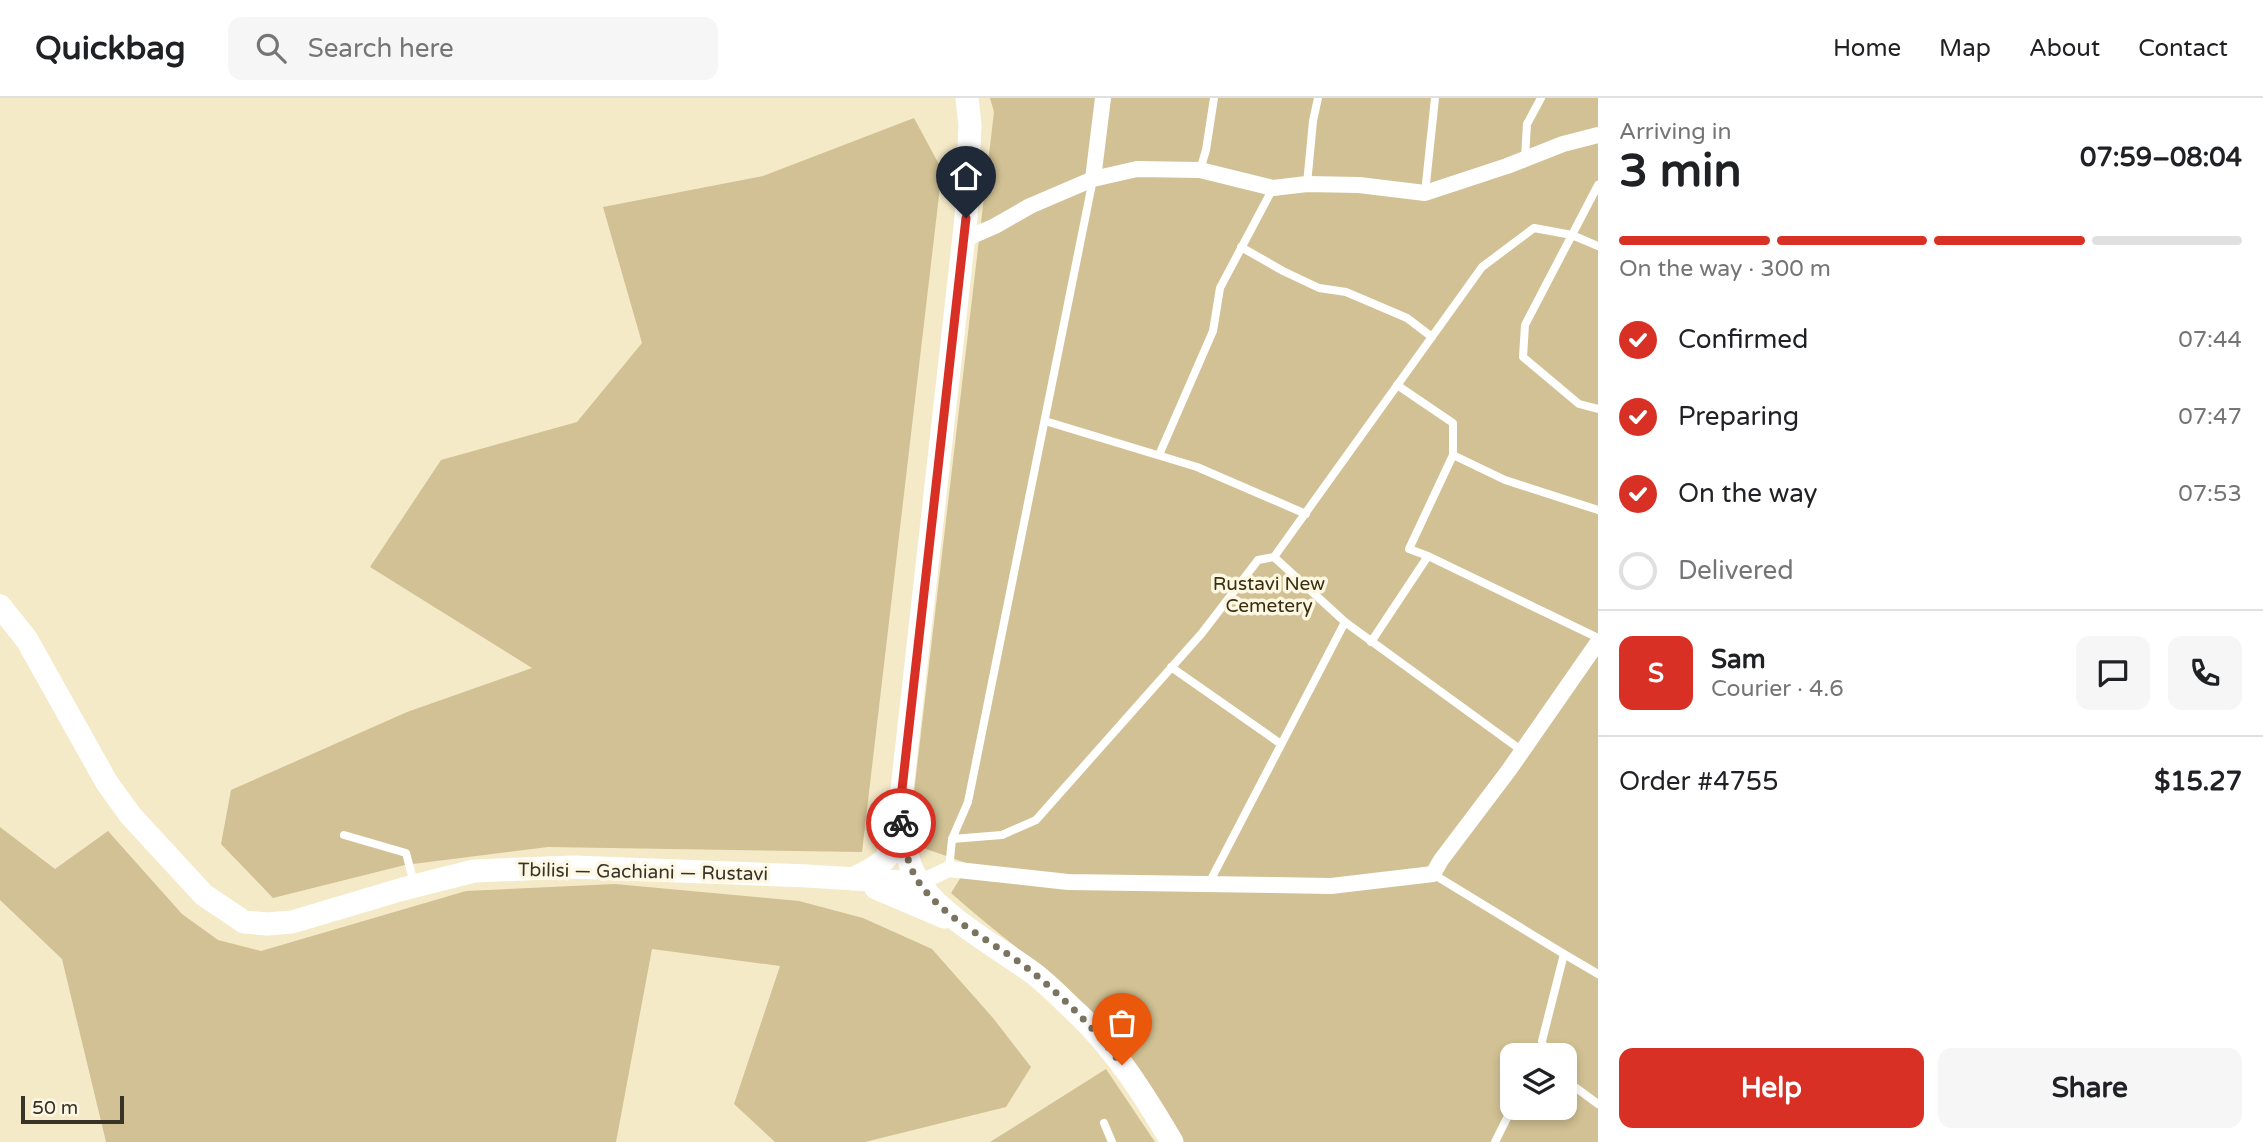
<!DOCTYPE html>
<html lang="en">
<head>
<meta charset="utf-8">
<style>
	body { margin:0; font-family:"Varela Round",sans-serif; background:#f6f6f6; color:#202124; height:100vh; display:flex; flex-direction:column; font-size:26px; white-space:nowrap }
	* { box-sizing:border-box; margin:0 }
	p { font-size:23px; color:#757577 }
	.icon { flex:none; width:38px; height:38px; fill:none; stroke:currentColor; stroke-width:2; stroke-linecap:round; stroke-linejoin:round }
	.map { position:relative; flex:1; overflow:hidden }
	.drawer { display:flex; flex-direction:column; background:#fff; width:665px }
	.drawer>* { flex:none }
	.tools { position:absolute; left:1500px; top:945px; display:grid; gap:14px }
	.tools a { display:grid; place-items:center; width:77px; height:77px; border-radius:14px; background:#fff; box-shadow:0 4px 10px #0003; font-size:35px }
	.scale { position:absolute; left:21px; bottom:18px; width:103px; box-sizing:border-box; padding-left:7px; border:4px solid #373326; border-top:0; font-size:19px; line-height:24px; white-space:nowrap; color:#373326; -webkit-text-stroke:5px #fef7e3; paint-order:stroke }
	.pin { position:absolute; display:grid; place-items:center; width:60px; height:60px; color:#fff; margin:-72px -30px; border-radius:50% 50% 50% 0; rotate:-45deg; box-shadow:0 0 7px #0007 }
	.pin .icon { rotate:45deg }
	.courier { position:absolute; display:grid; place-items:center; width:70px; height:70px; margin:-35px; border:5px solid #d93025; border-radius:50%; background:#fff; color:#222; box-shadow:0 2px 9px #0007 }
	.summary em { font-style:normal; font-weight:700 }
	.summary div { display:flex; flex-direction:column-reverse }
	.summary { display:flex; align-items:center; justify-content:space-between; height:119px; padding:0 21px }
	h1 { font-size:46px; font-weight:700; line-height:52px }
	.bar { display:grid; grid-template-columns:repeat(4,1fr); gap:10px 7px; align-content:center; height:84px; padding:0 21px }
	.bar i { height:9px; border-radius:5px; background:#e0e0e0 }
	.bar .on { background:#d93025 }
	.bar p { grid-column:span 4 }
	.line { display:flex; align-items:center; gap:18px; padding:0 21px; border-top:2px solid #e0e0e0 }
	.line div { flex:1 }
	.round { display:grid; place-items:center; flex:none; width:74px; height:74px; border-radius:14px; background:#f6f6f6 }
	ol { padding:0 21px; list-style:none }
	li { display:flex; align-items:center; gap:21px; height:77px }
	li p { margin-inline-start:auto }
	li .icon { padding:7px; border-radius:50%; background:#d93025; color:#fff; stroke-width:4 }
	li:last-child { color:#757577 }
	li i { width:38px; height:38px; border:4px solid #e0e0e0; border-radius:50% }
	.cta { display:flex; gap:14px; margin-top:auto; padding:14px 21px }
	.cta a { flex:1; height:80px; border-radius:14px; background:#d93025; color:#fff; font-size:28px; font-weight:700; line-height:80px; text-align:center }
	.cta a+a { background:#f6f6f6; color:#202124 }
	header { display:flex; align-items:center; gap:42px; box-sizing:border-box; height:98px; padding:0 35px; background:#fff; border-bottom:2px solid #e0e0e0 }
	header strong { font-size:33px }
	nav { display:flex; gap:38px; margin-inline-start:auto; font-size:24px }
	.search { width:490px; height:63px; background:#f6f6f6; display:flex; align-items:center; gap:18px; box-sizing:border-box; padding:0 24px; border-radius:14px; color:#757577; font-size:26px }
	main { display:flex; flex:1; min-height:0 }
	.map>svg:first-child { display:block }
</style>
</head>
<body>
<header>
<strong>Quickbag</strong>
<div class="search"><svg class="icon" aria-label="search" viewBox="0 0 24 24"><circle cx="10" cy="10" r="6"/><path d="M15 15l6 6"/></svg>Search here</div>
<nav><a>Home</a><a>Map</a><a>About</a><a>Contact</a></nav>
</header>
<main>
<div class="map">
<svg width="1598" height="1044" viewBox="0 0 1598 1044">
	<rect width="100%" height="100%" fill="#f5eac8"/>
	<!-- green -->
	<path fill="#d1c194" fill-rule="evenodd" d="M990,0H1598V1044H1182C1161,1006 1142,969 1113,936C1065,882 1004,843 951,795L969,766L915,747L913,703L994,14ZM1512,957H1564V1010H1512Z
		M914,20L942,72L862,754L548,749L405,767L273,800L221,746L231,692L407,614L532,570L370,469L441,362L577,324L642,245L603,109L763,78Z
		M0,729L55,771L108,733L182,816L218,842L261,853L466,793L615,786L799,803L863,820L932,851L993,920L1031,969L1006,1009L865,1044H775L734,1006L780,868L652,851L616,1044H106L62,861L0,802Z
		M1106,971L1155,1044H990Z"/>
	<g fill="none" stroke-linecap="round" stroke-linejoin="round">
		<!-- lane -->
		<path stroke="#fff" stroke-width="8" d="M1525,60L1527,26L1541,0
			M1200,72L1206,52L1214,0
			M1307,86L1313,23L1318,0
			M1598,87L1525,227L1523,259L1579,306L1598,311
			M1425,95L1435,0
			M1241,149L1283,173L1319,190L1346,194L1407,220L1432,239
			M1045,323L1197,369L1306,416
			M1159,357L1213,233L1220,190L1273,90
			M1453,357L1505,382L1598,412
			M1428,458L1598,540
			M1274,459L1345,524L1521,652
			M1371,544L1428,458L1409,451L1453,357V325L1397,287
			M1171,569L1281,646
			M344,737L406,755L414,785
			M952,741L1002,737L1036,722L1202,535L1258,462L1274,459L1482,169L1534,130L1572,137L1598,148
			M949,771L952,741L968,704L1093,81
			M1433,776L1564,856L1542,943L1546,957
			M1208,787L1345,524
			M1564,856L1598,876
			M1564,981L1598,1006
			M1104,1025L1112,1044
			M1495,1044L1512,1010"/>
		<!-- street -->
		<path stroke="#fff" stroke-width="16" d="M1093,81L1103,0
			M963,142L995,128L1030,108L1093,81L1137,71L1200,72L1273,90L1307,86L1359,87L1425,95L1507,68L1563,46L1598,37
			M919,785L949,771L1068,784L1331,788L1433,776L1441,762L1509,672L1598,544"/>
		<!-- secondary -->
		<path stroke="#fff" stroke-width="23" d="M967,0L970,27L966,120L900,709C902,734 905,764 920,786C944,820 999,850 1033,875C1049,887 1063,902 1077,915C1116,952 1145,998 1172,1044
			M0,508L27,542L107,685L131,718L204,797L244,824L267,826L292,824L403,791L474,773L573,769L808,778L919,785
			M852,781C877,770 894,759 902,732
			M876,790L944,819"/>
	</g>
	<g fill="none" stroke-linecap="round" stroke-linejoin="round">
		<!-- done -->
		<path stroke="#7a735f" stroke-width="7" stroke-dasharray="0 12.6" d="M901,725C903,745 908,770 920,786C948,825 1001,847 1037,878C1068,904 1098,934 1122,967"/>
		<!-- route -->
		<path stroke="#d93025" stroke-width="9" d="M901,725L900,709L966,120"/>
	</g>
	<g text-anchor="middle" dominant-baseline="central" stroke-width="7" stroke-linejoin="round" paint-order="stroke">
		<!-- park labels -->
		<g font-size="19" fill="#3a2f0e" stroke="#fef7e3">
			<text x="1269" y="486">Rustavi New<tspan x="1269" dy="22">Cemetery</tspan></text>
		</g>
		<!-- street labels -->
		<g font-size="19" fill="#373326" stroke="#fef7e3">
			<text transform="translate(643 774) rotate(1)">Tbilisi — Gachiani — Rustavi</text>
		</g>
	</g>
</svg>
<div class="tools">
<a><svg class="icon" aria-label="layers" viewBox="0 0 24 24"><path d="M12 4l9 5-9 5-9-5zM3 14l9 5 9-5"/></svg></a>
</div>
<div class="scale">50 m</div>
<div class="pin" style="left:1122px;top:967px;background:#ea580c"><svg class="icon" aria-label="bag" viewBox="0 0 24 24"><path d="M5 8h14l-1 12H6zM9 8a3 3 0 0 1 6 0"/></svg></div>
<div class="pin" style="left:966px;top:120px;background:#1f2937"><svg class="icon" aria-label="home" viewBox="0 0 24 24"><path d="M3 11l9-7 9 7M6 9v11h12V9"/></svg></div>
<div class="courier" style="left:901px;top:725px"><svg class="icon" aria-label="bike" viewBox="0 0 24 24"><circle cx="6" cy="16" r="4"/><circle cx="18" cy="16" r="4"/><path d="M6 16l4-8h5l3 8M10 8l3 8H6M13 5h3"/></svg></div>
</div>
<section class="drawer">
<div class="summary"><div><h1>3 min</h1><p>Arriving in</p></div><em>07:59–08:04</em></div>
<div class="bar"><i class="on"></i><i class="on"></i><i class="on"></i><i></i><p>On the way · 300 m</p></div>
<ol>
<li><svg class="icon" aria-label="check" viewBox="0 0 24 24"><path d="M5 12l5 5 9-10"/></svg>Confirmed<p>07:44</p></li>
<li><svg class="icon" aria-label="check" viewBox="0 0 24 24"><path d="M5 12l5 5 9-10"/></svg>Preparing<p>07:47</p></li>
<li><svg class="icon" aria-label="check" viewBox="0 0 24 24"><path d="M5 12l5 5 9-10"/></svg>On the way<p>07:53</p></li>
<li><i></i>Delivered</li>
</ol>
<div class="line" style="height:126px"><b class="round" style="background:#d93025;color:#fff">S</b><div><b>Sam</b><p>Courier · 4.6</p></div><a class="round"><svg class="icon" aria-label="chat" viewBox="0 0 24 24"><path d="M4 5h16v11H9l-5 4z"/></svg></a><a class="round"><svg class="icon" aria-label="phone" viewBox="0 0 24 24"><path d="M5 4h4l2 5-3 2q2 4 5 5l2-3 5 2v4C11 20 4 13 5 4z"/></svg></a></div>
<div class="line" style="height:91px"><div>Order #4755</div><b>$15.27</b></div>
<div class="cta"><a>Help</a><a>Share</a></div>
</section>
</main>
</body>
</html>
